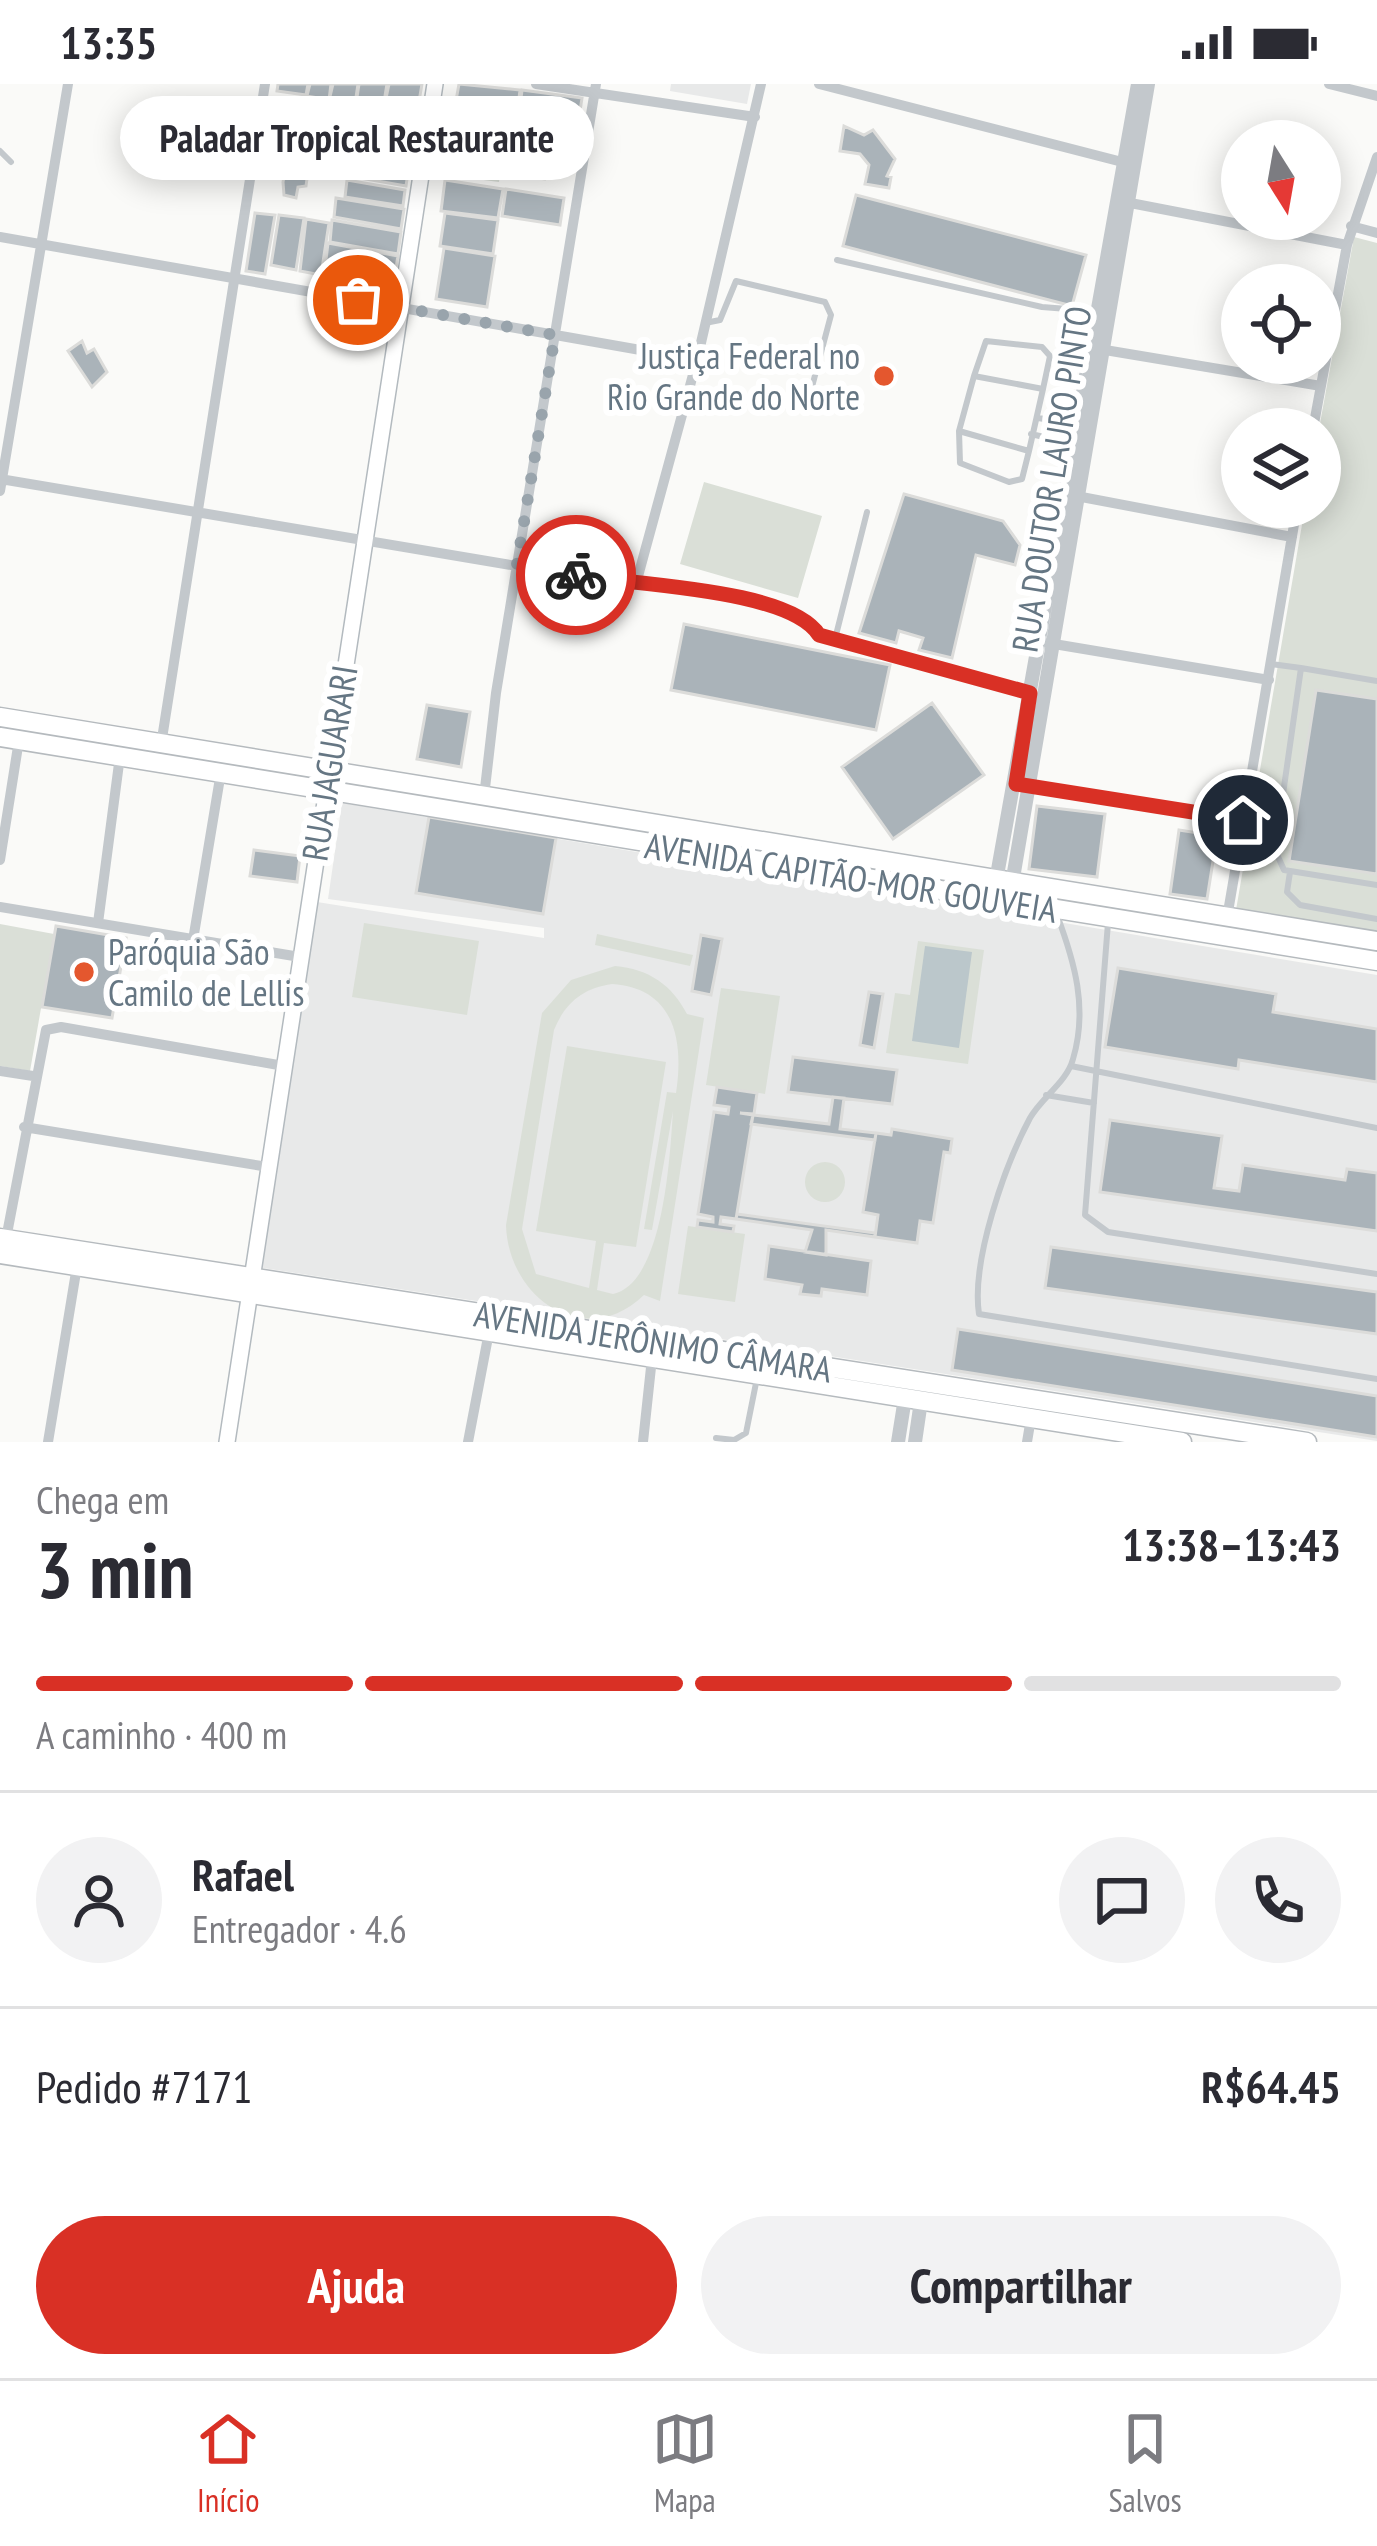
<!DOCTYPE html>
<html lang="pt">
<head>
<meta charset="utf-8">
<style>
	body { margin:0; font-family:"PT Sans Narrow",sans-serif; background:#f2f2f3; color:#2b2b33; height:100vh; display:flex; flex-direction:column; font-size:45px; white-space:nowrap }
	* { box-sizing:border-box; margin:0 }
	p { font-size:39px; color:#7c7c81 }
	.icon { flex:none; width:66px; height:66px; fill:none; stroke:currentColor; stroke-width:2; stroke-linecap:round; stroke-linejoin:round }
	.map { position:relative; height:1358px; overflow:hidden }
	.side { display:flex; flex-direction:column; background:#fff; flex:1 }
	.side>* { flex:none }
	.needle { width:78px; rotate:169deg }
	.controls { position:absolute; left:1221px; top:36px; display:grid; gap:24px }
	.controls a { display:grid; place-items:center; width:120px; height:120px; border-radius:50%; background:#fff; box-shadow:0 6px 30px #0003; font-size:60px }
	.pin { position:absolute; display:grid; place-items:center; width:102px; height:102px; color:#fff; margin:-51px; border:6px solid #fff; border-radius:50%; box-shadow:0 3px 12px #0007 }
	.courier { position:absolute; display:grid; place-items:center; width:120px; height:120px; margin:-60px; border:9px solid #d93025; border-radius:50%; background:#fff; color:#222; box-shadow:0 3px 15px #0007 }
	.bubble { position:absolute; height:84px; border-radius:42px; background:#fff; box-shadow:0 6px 30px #0003; font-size:39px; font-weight:700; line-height:84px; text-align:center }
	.head em { font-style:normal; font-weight:700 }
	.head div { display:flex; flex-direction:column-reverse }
	.head { display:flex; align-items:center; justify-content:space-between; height:204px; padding:0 36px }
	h1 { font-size:78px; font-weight:700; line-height:90px }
	.bar { display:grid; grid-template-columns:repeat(4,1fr); gap:18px 12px; align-content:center; height:144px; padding:0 36px }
	.bar i { height:15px; border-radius:9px; background:#e1e1e2 }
	.bar .current { background:#d93025 }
	.bar p { grid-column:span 4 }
	.line { display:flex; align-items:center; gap:30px; padding:0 36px; border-top:3px solid #e1e1e2 }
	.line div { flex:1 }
	.round { display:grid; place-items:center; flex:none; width:126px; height:126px; border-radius:63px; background:#f2f2f3 }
	.action { display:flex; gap:24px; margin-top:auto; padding:24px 36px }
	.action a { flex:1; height:138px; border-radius:72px; background:#d93025; color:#fff; font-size:48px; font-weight:700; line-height:138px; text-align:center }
	.action a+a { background:#f2f2f3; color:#2b2b33 }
	.status { display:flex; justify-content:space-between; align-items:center; height:84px; padding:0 60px; background:#fff; direction:ltr }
	.status svg { height:33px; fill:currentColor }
	.menu { display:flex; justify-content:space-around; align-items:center; height:168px; border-top:3px solid #e1e1e2; background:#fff; font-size:33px; color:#7c7c81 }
	.menu a { display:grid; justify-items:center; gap:6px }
	.menu .current { color:#d93025 }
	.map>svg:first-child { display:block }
</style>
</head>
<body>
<div class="status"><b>13:35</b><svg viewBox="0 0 49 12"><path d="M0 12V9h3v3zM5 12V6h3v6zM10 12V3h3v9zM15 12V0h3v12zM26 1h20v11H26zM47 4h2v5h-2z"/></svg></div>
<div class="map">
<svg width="1377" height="1358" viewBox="0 0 1377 1358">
	<rect width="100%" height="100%" fill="#fafaf8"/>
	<!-- built -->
	<path fill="#e8e9e9" d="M671,0H751L747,20L670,7Z
		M342,719L1377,891V1357L257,1183L317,818L544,854V844L328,815Z"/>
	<!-- green -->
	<path fill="#dadfd7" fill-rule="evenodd" d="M463,68L502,73L499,98L460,93Z
		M1354,153L1377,159V847L1236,826L1305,423H1320L1319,345Z
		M704,398L822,432L798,514L680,480Z
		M364,839L479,857L467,931L352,913Z
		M0,840L54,850L30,987L0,982Z
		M597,850L693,871L690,882L595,861Z
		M918,857L984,866L968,980L886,969L895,909L910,911Z
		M615,882C649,885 672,901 687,930L704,934L660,1217L644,1211C585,1268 508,1214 506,1141L542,929L571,896ZM612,900C675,904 684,957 676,1009L667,1008L644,1145L652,1146L673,1027C670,1071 664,1199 613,1210L597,1206L604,1159L636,1163L666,978L567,962L536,1147L596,1157L589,1204L536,1190L522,1145L554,946C565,919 583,904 612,900Z
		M721,904L780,912L765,1010L706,1001Z
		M805 1098a20 20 0 1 1 40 0a20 20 0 1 1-40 0Z
		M688,1142L745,1150L735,1218L678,1210Z"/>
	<!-- water -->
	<path fill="#bbc7cb" d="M925,862L972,868L959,964L912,957Z"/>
	<!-- building -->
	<path fill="#aab3b9" stroke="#dcdcda" stroke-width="3" d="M278,0H308L306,11L277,7Z
		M310,0H331L329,16L307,12Z
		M333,0H358L355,20L329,17Z
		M359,0H387L383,24L356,20Z
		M389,0H422L417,29L384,24Z
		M459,0L520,6L517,31L455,22Z
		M522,6L582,14L578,40L519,31Z
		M279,16L347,26L342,48L276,39Z
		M352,23L416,30L412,50L348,44Z
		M844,42L864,51L873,46L895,75L887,92L891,93L889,104L865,100L869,81L860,70L840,67Z
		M348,46L413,54L410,77L346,68Z
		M530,50L556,56L552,88L545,95L523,92Z
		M291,59L306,62L302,73L310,74L306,102L298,103L296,114L284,111L283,98Z
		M345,73L409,82L406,102L343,91Z
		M347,96L405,106L403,122L345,113Z
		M445,96L503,105L498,134L441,127Z
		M506,105L564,114L560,141L502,132Z
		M856,111L1086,171L1072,222L843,162Z
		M336,114L404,125L401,145L334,133Z
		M255,129L275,131L265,190L246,187Z
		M445,129L498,136L493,170L440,162Z
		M279,131L304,134L296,186L271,181Z
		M306,135L329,139L321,191L300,187Z
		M332,136L401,148L398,170L330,158Z
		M328,159L398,172L395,189L326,176Z
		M444,164L495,172L487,223L436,215Z
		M327,178L395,191L392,212L323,199Z
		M82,257L87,269L94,265L107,288L92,303L68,267Z
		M904,410L1003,437L1020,461L1015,481L976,471L952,574L919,566L923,554L899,547L896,559L859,549Z
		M684,540L890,581L876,646L671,606Z
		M1316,606L1377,615V790L1289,777Z
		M932,619L984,691L893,755L842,683Z
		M427,621L470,628L461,683L417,675Z
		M1037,722L1105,730L1097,793L1029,785Z
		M429,733L556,754L543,830L416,809Z
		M1179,746L1217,752L1207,815L1170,810Z
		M254,766L300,772L297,798L250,792Z
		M56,842L126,854L112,934L42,923Z
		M701,851L722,855L711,911L692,907Z
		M1118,884L1276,910L1273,928L1377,945V998L1239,976L1238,985L1105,963Z
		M869,908L883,910L874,964L860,961Z
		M793,973L897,986L892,1020L788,1008Z
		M717,1003L757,1009L754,1030L740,1029L753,1031L736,1135L721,1133L720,1140L734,1142L733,1148L697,1143L698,1136L713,1138V1133L698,1130L714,1028L728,1030L729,1023L714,1021Z
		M833,1013L844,1014L840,1045L876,1049L875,1056L751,1040L753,1031L829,1040Z
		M1110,1036L1222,1052L1214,1104L1239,1107L1243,1081L1345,1096L1347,1085L1377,1089V1147L1100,1108Z
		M892,1045L952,1055L950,1069L944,1068L933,1139L920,1137L917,1159L875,1153L878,1131L863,1128L876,1049L891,1051Z
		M737,1130L875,1149V1153L826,1146V1171L805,1168L812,1146L736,1135Z
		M769,1162L871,1177L867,1211L822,1205L821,1212L800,1210L802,1201L765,1195Z
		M1051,1163L1377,1208V1250L1045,1204Z
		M958,1245L1377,1312V1353L952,1286Z"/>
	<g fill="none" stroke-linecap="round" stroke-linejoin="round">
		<!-- secondary casing -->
		<g stroke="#b3babf" stroke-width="18">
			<path id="secondary" d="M227,1358L435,0"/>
		</g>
		<!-- primary casing -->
		<g stroke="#b5babe" stroke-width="21">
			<path id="primary" d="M0,633L1377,857
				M0,653L1377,877
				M0,1154L1307,1358
				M0,1170L1182,1358"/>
		</g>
		<!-- service -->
		<path stroke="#c3c8cc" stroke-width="6" d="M0,67L11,78
			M837,176L1042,223L1093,227
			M705,239L720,236L736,197L825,218L831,231L809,314
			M974,292L1043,305L1029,367L959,347Z
			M974,292L986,257L1042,263L1050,272L1043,305
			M1038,334L1076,340
			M959,347L960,379L1009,398L1022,395L1029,367
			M1031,350L1070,359
			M637,496C683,508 792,508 819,551L1027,608
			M835,555L867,428
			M1271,580L1301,584
			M1377,597L1301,584L1275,766L1284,786L1377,801
			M1290,788L1287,808L1300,821L1377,835
			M1057,831C1075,879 1088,925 1073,975C1067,998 1042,1013 1030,1034C1005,1081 971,1177 979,1230L1377,1295
			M1108,839L1085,1131L1108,1148L1377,1190
			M1071,982L1377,1044
			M1046,1011L1094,1019
			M716,1354L734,1356L746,1349L757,1294"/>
		<!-- minor -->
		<path stroke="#c3c8cc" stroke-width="10" d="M536,0L755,33
			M819,0L1130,80
			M1329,0L1377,12
			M1120,117L1347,161
			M1351,142L1377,149
			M0,153L697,276
			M1099,265L1321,302
			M1313,345L1347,161L1377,73
			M0,395L618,499L637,496L697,276L761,0
			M0,407L68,0
			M1071,411L1292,453
			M1048,559L1269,596
			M161,661L265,0
			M1016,700L1243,736
			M484,713L496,609L596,0
			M0,776L19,656
			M0,823L300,873
			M1227,834L1297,423
			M98,839L120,672
			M193,856L221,688
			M0,987L33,992
			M24,1043L268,1083
			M6,1155L46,946L61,943L284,982
			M48,1358L77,1182
			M468,1358L489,1248
			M643,1358L652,1274
			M1027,1358L1031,1334"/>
		<!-- tertiary -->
		<path stroke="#c3c8cc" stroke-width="14" d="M996,797L1138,0
			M1012,800L1148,0
			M898,1358L905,1314
			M915,1358L921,1317"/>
		<!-- secondary -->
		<use href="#secondary" stroke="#fff" stroke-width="15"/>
		<!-- primary -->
		<use href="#primary" stroke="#fff" stroke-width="18"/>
	</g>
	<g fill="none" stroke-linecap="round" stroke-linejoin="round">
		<!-- done -->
		<path stroke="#99a4ac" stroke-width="12" stroke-dasharray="0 21.6" d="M358,216L555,251L517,480L576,491"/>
		<!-- route -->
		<path stroke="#d93025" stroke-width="15" d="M576,491C630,501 789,504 819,551L1030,609L1016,700L1243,736"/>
	</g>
	<!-- markers -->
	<g fill="#e4572e" stroke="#fff" stroke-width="4.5">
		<circle cx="884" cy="292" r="12"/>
		<circle cx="84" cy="888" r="12"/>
	</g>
	<g text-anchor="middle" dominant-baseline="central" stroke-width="12" stroke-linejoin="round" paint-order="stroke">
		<!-- poi labels -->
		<g font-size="36" fill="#657683" stroke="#fff" text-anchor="end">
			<text x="860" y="271">Justiça Federal no<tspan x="860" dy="41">Rio Grande do Norte</tspan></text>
			<text x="108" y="867" text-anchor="start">Paróquia São<tspan x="108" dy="41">Camilo de Lellis</tspan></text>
		</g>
		<!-- street labels -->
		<g font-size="36" fill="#657683" stroke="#fff">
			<text transform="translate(1051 395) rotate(-81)">RUA DOUTOR LAURO PINTO</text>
			<text transform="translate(329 679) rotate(-81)">RUA JAGUARARI</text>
			<text transform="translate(851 793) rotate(9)">AVENIDA CAPITÃO-MOR GOUVEIA</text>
			<text transform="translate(653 1257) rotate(9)">AVENIDA JERÔNIMO CÂMARA</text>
		</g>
	</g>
</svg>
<div class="controls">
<a><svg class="needle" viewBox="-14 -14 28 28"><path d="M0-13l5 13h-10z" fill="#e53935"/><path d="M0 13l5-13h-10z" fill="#7c7c81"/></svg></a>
<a><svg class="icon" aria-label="locate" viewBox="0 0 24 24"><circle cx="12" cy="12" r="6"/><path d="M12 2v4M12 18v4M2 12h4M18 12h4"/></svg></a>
<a><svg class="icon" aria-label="layers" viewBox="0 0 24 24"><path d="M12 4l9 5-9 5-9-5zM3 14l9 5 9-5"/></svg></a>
</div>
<div class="pin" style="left:358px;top:216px;background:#ea580c"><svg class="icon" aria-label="bag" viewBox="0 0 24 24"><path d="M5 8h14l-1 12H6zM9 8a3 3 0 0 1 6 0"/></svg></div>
<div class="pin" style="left:1243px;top:736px;background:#1f2937"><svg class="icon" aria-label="home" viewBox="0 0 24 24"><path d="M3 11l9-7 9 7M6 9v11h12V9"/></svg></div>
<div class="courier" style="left:576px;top:491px"><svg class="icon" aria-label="bike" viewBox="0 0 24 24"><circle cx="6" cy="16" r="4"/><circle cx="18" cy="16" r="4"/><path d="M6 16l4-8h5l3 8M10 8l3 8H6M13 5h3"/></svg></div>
<div class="bubble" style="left:120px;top:12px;width:474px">Paladar Tropical Restaurante</div>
</div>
<section class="side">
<div class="head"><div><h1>3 min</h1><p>Chega em</p></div><em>13:38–13:43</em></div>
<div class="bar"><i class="current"></i><i class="current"></i><i class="current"></i><i></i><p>A caminho · 400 m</p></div>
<div class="line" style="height:216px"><a class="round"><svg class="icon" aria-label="person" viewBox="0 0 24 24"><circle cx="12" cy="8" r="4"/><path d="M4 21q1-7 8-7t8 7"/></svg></a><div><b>Rafael</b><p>Entregador · 4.6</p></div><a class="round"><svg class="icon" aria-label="chat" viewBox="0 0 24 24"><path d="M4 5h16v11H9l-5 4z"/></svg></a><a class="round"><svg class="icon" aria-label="phone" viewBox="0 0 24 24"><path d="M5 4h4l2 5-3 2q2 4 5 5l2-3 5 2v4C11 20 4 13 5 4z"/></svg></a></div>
<div class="line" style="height:156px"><div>Pedido #7171</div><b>R$64.45</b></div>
<div class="action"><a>Ajuda</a><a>Compartilhar</a></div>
</section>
<nav class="menu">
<a class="current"><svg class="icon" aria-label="home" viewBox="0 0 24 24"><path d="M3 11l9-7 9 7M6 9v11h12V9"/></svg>Início</a>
<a><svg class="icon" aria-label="map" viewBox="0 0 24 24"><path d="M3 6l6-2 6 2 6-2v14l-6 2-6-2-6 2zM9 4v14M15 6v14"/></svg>Mapa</a>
<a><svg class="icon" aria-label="saved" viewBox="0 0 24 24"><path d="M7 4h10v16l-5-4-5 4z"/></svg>Salvos</a>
</nav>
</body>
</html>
